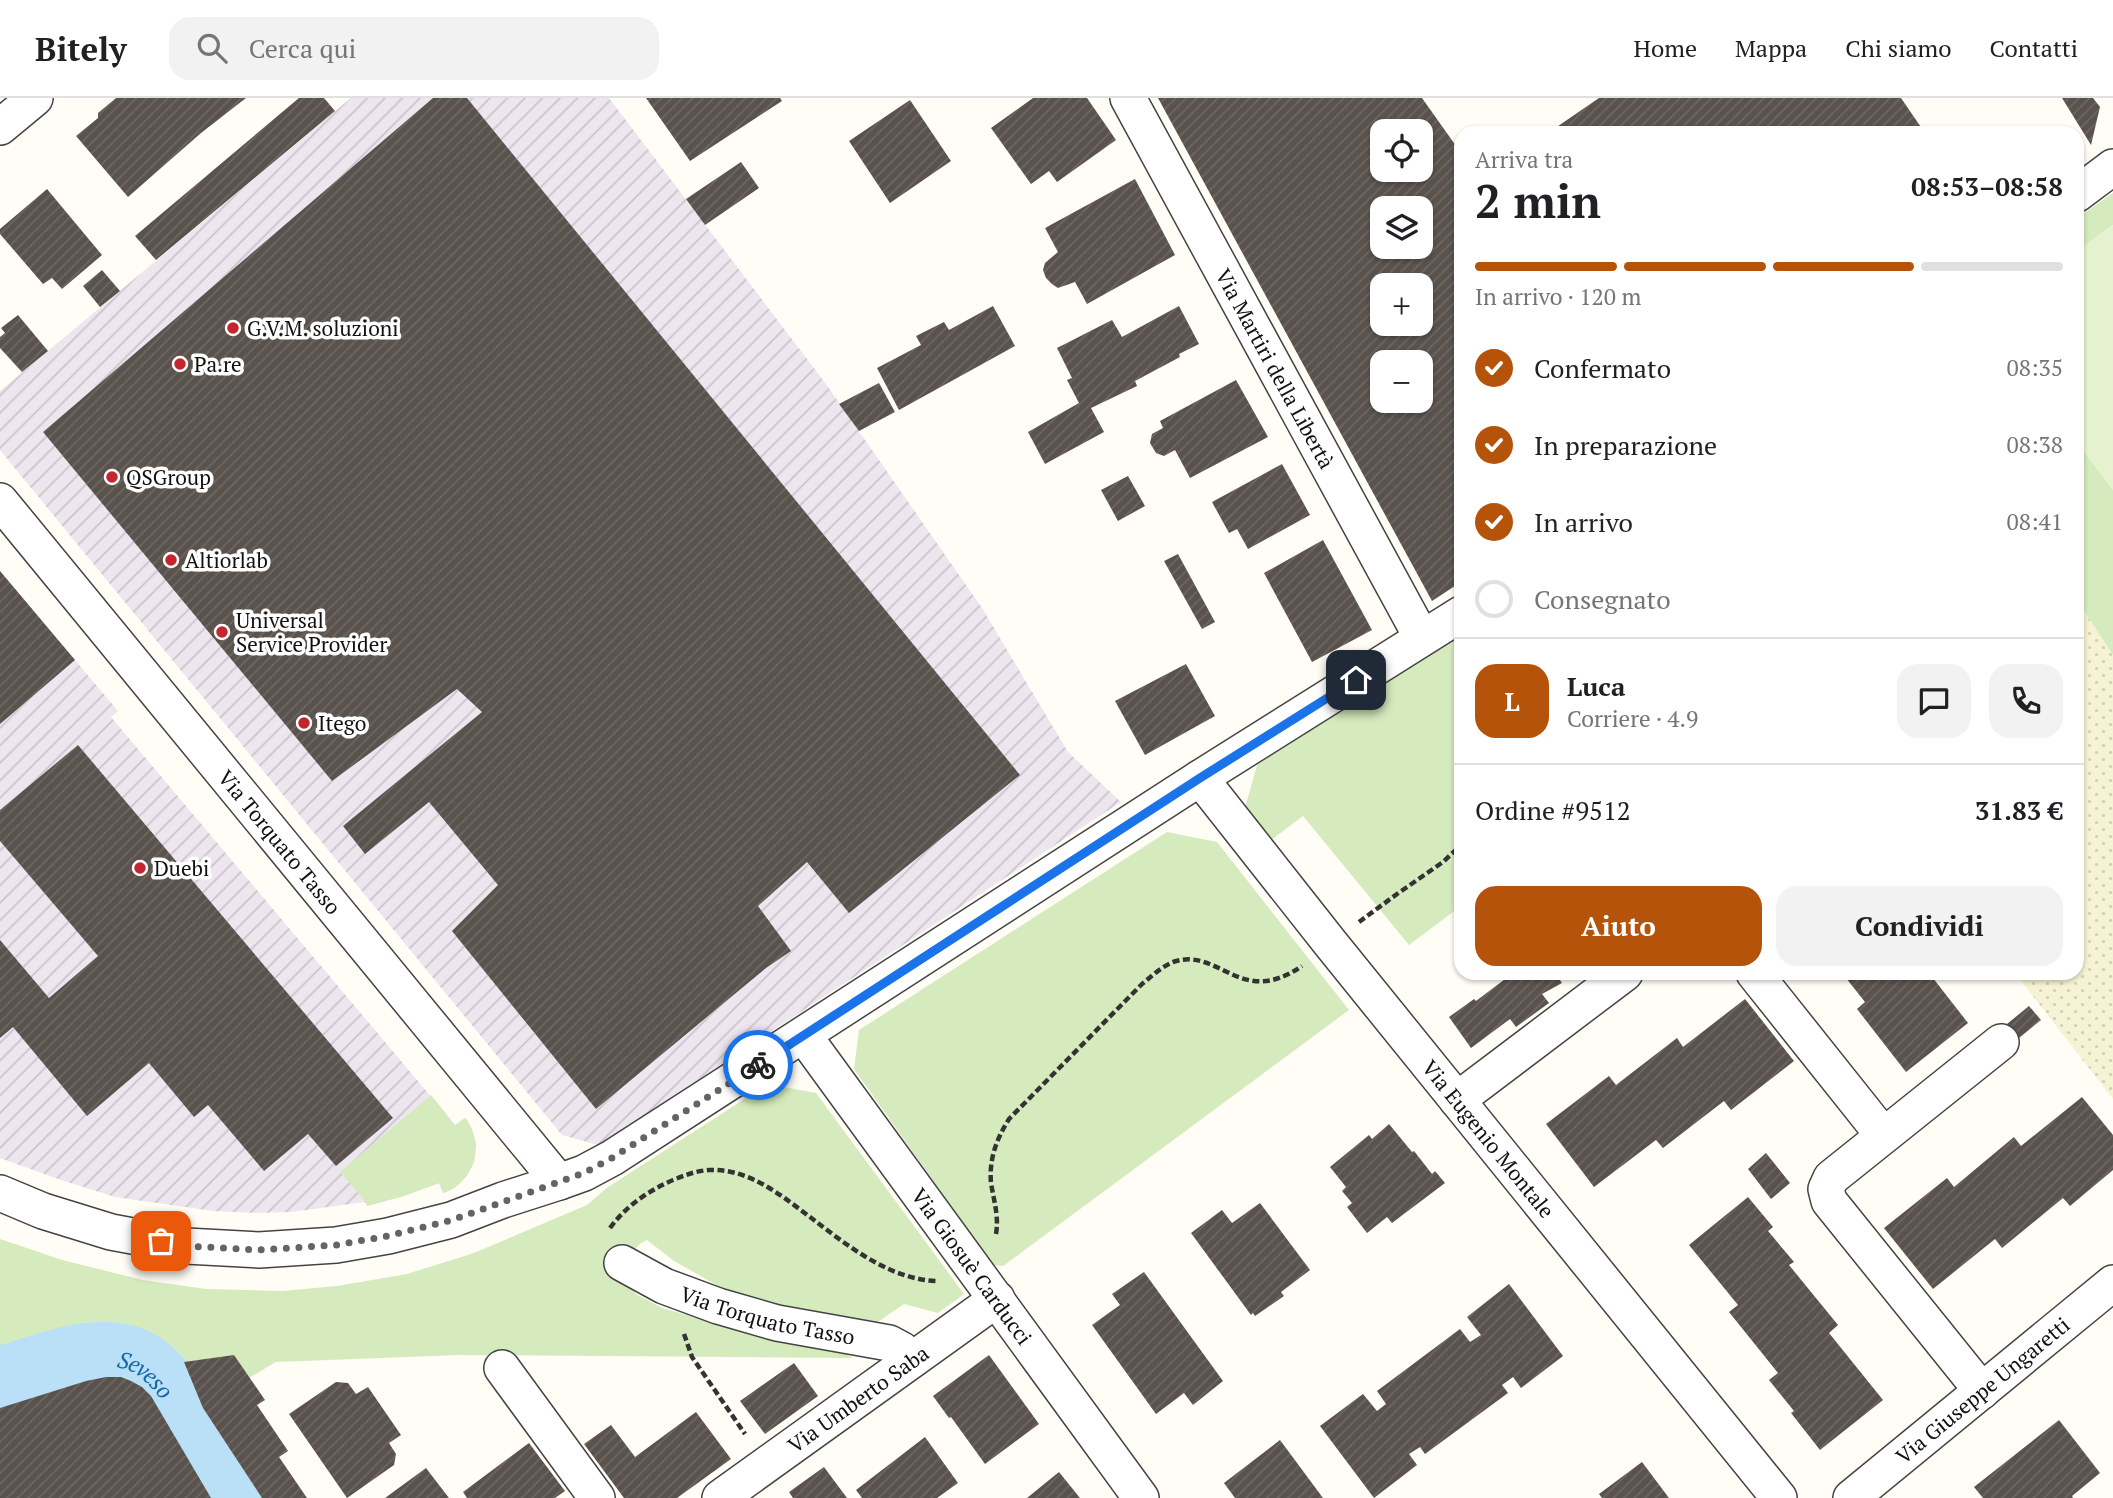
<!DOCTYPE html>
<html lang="it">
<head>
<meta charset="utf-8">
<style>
	body { margin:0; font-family:"PT Serif",serif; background:#f2f2f2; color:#202124; height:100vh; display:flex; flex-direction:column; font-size:26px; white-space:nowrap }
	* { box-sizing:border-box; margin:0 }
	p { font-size:23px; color:#757577 }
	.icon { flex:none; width:38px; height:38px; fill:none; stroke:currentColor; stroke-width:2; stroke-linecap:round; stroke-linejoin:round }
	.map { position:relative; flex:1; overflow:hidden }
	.drawer { position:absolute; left:1454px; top:28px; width:630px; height:854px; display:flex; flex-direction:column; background:#fff; border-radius:21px; box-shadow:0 2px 5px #0004 }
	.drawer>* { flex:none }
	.tools { position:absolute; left:1370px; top:21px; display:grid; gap:14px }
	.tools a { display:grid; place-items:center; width:63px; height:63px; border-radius:14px; background:#fff; box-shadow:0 2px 5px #0004; font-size:35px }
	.pin { position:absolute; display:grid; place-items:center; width:60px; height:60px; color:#fff; margin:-30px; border-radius:14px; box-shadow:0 4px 10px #0006 }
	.courier { position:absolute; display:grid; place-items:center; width:70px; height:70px; margin:-35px; border:5px solid #1a73e8; border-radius:50%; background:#fff; color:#222; box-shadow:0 2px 9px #0007 }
	.headline em { font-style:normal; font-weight:600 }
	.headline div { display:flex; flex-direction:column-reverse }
	.headline { display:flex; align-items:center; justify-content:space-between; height:119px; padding:0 21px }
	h1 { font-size:46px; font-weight:600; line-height:52px }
	.bar { display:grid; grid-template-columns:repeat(4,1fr); gap:10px 7px; align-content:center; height:84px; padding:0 21px }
	.bar i { height:9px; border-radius:5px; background:#e0e0e0 }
	.bar .selected { background:#b45309 }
	.bar p { grid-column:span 4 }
	.line { display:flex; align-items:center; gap:18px; padding:0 21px; border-top:2px solid #e0e0e0 }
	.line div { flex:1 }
	.round { display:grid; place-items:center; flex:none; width:74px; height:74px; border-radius:21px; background:#f2f2f2 }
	ol { padding:0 21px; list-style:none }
	li { display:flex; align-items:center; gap:21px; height:77px }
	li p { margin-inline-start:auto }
	li .icon { padding:7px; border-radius:50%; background:#b45309; color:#fff; stroke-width:4 }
	li:last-child { color:#757577 }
	li i { width:38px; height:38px; border:4px solid #e0e0e0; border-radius:50% }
	.action { display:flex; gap:14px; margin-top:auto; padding:14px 21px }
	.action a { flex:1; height:80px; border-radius:21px; background:#b45309; color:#fff; font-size:28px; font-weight:600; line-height:80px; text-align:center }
	.action a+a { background:#f2f2f2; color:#202124 }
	header { display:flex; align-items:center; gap:42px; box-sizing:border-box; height:98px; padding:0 35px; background:#fff; border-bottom:2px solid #e0e0e0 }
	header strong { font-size:33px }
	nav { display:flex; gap:38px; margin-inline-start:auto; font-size:24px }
	.search { width:490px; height:63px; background:#f2f2f2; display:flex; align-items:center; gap:18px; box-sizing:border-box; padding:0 24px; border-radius:21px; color:#757577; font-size:26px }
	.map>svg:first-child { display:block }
</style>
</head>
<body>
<header>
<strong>Bitely</strong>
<div class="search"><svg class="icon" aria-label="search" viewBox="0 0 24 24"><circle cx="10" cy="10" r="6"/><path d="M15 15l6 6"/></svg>Cerca qui</div>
<nav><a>Home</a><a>Mappa</a><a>Chi siamo</a><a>Contatti</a></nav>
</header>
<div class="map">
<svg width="2113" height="1400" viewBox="0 0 2113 1400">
	<defs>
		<pattern id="industrial-furrows" width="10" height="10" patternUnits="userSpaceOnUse" patternTransform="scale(1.75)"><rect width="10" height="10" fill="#eee6ef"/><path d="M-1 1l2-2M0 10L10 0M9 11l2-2" fill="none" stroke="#cbc4cc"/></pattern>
		<pattern id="farmland-dots" width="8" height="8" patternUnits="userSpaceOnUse" patternTransform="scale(1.75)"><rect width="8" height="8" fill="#f6f3d4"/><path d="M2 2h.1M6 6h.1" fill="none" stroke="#d2cfb5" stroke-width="1.8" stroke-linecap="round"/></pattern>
		<pattern id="building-hatch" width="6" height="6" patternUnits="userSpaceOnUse" patternTransform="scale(1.75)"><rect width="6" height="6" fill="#5a524d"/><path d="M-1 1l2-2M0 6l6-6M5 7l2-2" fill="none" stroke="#6d6662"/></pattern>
	</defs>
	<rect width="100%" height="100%" fill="#fffdf5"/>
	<!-- industrial -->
	<path fill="url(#industrial-furrows)" d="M351,0H609L826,286L982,510L1068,654L1121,704L598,1047L562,1037L0,352V293Z
		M0,473L118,613L111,619L455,1027L465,1020L470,1026L476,1045L475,1062L467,1078L455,1090L443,1095L439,1085L404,1098L367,1108L365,1104L291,1114L255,1115L213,1113L115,1099L58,1081L0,1060Z"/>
	<!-- farmland -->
	<path fill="url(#farmland-dots)" d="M2077,502L2113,557V1001L2015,875H2077Z"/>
	<!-- grass -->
	<path fill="#d5ebbd" d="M2113,95V127L2077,153V120Z
		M2077,344L2113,392V557L2077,502Z
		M1461,537V808L1409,847L1303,718L1270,743L1245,710L1257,667Z
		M1167,734L1217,744L1349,912L1003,1168L993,1167L854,971L859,932Z
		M768,986L816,995L964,1196L938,1215L904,1206L872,1228L803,1213L750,1200L720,1189L674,1163L647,1142L641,1145L623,1163V1181L636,1196L662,1210L768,1239L844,1255L853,1260L459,1257L276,1264L249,1280L234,1257L184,1265L203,1310C192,1288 181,1256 159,1242C154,1239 148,1238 143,1237C96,1224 44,1246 0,1262V1141L62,1162L143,1182L206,1191L282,1193L337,1188L407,1176L474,1155L587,1107L608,1089Z
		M431,997L455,1027L465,1020C486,1046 474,1085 443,1095L439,1085L404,1098L367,1108L366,1104L340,1074Z"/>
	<!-- pitch -->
	<path fill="#e6f2cf" d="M2113,127V392L2077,344V153Z"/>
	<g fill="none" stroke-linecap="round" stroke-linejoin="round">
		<!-- river -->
		<path stroke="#b9e0f7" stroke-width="70" id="s1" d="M0,1284C30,1275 79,1256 110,1259C119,1260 133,1263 140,1268C176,1292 209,1362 231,1400"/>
	</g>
	<!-- building -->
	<path fill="url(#building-hatch)" fill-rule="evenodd" d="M116,0H246L201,35L128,99L76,38L98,20V15Z
		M299,0H324L335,13L156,162L135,138Z
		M433,0H467L1020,677L849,815L807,764L758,808L791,853L766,870L596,1011L452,833L498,787L429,704L365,756L343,728L482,614L457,591L332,683L43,334Z
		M646,0H780L782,3L690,63Z
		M1033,0H1087L1116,42L1057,84L1049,73L1031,86L991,30Z
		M1158,0H1422L1461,55V484L1432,503ZM1382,33H1421V72H1382ZM1382,110H1421V149H1382ZM1382,187H1421V226H1382ZM1382,264H1421V303H1382Z
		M1599,0H1901L1925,35H1548Z
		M2062,0H2093L2100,9L2091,47Z
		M910,2L951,63L890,105L849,43Z
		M741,64L759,90L705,127L686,101Z
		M1135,81L1175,157L1087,206L1075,184L1058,190L1052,186L1046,180L1043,172L1045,165L1058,154L1045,130Z
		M47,91L102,157L62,191L52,180L43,186L0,136V131Z
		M102,172L120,193L100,209L83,188Z
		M993,208L1015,248L899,312L877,270L921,247L916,238L944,224L949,232Z
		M1179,208L1199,246L1179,256L1180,259L1135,283L1137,288L1091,310L1104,334L1045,366L1028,334L1079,305L1067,282L1072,280L1057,250L1112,222L1122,239Z
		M18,217L48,253L22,274L0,250V239L5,235L1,230Z
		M1236,282L1268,339L1190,380L1175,352L1164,358L1156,355L1150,345L1152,336L1163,330L1160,323Z
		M879,285L895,314L859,333L839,306Z
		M1282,366L1310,417L1248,451L1237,431L1229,435L1212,404Z
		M1128,378L1145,408L1118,423L1101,392Z
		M1323,442L1372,532L1312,564L1264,475Z
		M1178,456L1215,524L1202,531L1164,463Z
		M0,473L75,562L0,626Z
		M1186,566L1215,618L1145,657L1115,603Z
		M78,647L393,1020L336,1068L308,1036L264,1073L208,1007L194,1019L149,965L87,1018L13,929L0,940V842L49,900L98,858L0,743V712Z
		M1513,875H1555L1562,885L1542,896L1549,905L1516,929L1510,921L1471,950L1449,919L1474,901L1476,903Z
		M1842,875H1929L1968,925L1906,974L1857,911L1865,904Z
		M1745,901L1794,963L1731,1012L1724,1003L1663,1050L1656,1042L1594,1089L1546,1026L1609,978L1616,987L1677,940L1683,949Z
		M2029,908L2041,922L2019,940L2007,926Z
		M2082,999L2113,1037V1072L2070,1108L2063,1100L2002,1150L1995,1141L1933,1191L1884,1130L1947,1080L1954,1089L2014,1039L2021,1048Z
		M1389,1026L1412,1054L1414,1053L1432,1076L1435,1073L1445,1085L1392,1125L1387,1119L1367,1135L1347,1109L1352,1105L1342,1093L1346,1089L1330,1069L1369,1037L1372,1041Z
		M1766,1055L1790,1085L1771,1101L1748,1071Z
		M1748,1099L1773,1129L1768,1133L1794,1164L1789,1167L1838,1227L1829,1235L1883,1302L1820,1352L1791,1315L1794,1313L1769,1282L1778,1275L1729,1214L1738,1207L1689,1147Z
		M1260,1105L1310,1172L1281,1194L1284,1198L1255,1218L1253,1215L1251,1217L1191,1135L1222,1112L1232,1125Z
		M1144,1174L1223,1283L1193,1307L1184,1295L1156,1316L1092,1227L1120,1207L1112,1196Z
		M1509,1186L1563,1258L1521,1290L1513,1279L1502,1287L1508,1295L1425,1356L1420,1349L1409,1356L1417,1367L1374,1400L1320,1328L1363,1296L1377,1313L1386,1306L1377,1293L1460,1231L1470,1244L1481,1237L1467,1219Z
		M234,1257L265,1302L257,1307L288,1353L279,1359L307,1400H262L203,1310L184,1264Z
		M989,1257L1039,1326L985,1366L951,1319L949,1320L933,1298Z
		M794,1265L818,1298L765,1336L740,1303Z
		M106,1279H121L131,1283L142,1289L151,1298L211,1400H0V1310L86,1283Z
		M336,1284L348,1285L356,1296L368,1289L401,1337L389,1345L396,1356L394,1367L347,1400L289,1316Z
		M696,1314L731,1361L677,1400H624L584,1346L611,1327L635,1359Z
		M2059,1322L2100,1375L2072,1398L2073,1400H1983L1974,1389Z
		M925,1339L958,1385L937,1400H862L856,1392Z
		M1280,1342L1323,1400H1235L1224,1385Z
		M529,1345L565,1393L555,1400H467L463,1394Z
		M1642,1364L1669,1400H1602L1599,1396Z
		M824,1369L847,1400H793L789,1394Z
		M426,1370L449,1400H385Z
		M1059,1374L1080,1400H1027Z"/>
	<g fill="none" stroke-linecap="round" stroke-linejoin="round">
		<!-- street casing -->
		<g stroke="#444" stroke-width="38">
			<g id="street">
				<path id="s2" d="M1128,0L1422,540"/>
				<path d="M0,29L35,0"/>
				<path d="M2077,96L2113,69"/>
				<path id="s3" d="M0,403L559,1084"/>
				<path id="s4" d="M1200,680L1331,846L1779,1400"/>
				<path d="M1754,875L1883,1037"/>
				<path id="s5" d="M804,938L1141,1400"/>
				<path d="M1457,1002L1625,875"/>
				<path d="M0,1095L43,1113L111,1134L186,1148L259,1152L336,1147L388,1138L451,1122L503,1102L559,1084L584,1075L612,1060L1200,680L1461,516"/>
				<path id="s6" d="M622,1165L664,1188L718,1208L777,1225L889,1245L902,1252L913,1261"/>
				<path d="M502,1270L597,1400"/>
				<path d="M1982,1293L1829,1103L1826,1091L1831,1080L2001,944"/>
				<path id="s7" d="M720,1400L997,1201"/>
				<path id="s8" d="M1851,1400L2113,1185"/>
			</g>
		</g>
		<!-- path -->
		<path stroke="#333" stroke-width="4.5" stroke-dasharray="7 3.5" stroke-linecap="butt" d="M1359,824L1397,796L1443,764L1461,747
			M610,1130C626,1108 648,1093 673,1082C685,1077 696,1073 709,1072C750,1070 783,1099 814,1122C849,1149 890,1181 936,1183
			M996,1136C999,1119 994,1103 991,1085C989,1061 996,1042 1009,1021L1142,886C1152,878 1161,869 1173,864C1219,848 1240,911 1302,868
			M684,1236L692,1259L745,1336"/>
		<!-- street -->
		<use href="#street" stroke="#fff" stroke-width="35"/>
	</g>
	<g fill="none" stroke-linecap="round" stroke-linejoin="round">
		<!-- done -->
		<path stroke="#646461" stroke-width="7" stroke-dasharray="0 12.6" d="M161,1143L186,1148L259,1152L336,1147L388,1138L452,1122L584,1075L612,1060L758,967"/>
		<!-- route -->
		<path stroke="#1a73e8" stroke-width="9" d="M758,967L1200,680L1356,582"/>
	</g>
	<!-- markers -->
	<g fill="#c4262e" stroke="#fff" stroke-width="2.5">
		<circle cx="233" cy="230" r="7"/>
		<circle cx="180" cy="266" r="7"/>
		<circle cx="112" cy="379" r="7"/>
		<circle cx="171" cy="462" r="7"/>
		<circle cx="222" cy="534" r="7"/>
		<circle cx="304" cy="625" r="7"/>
		<circle cx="140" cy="770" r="7"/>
	</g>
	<g text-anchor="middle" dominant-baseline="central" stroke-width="7" stroke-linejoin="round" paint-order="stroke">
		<!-- poi labels -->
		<g font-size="21" fill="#111" stroke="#fff" text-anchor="start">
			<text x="247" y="230">G.V.M. soluzioni</text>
			<text x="194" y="266">Pa.re</text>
			<text x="126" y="379">QSGroup</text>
			<text x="185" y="462">Altiorlab</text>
			<text x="236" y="522">Universal<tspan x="236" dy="24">Service Provider</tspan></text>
			<text x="318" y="625">Itego</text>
			<text x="154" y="770">Duebi</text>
		</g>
		<!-- street labels -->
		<g font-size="21" fill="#111" stroke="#fff">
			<text stroke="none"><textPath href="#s2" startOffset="308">Via Martiri della Libertà</textPath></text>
			<text stroke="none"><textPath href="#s3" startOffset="441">Via Torquato Tasso</textPath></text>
			<text stroke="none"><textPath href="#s4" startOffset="462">Via Eugenio Montale</textPath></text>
			<text stroke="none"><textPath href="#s5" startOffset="285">Via Giosuè Carducci</textPath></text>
			<text stroke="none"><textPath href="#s6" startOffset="156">Via Torquato Tasso</textPath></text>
			<text stroke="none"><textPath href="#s8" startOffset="170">Via Giuseppe Ungaretti</textPath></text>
			<text stroke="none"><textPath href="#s7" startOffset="170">Via Umberto Saba</textPath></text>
		</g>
		<!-- water labels -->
		<g font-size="23" font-style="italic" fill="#1768a6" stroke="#fff">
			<text stroke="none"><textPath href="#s1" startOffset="154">Seveso</textPath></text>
		</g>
	</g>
</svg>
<div class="tools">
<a><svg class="icon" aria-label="locate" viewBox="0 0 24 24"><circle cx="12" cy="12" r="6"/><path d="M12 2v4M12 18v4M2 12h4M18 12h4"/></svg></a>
<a><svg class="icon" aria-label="layers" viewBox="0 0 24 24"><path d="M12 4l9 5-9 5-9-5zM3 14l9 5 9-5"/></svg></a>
<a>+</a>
<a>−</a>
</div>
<div class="pin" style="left:161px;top:1143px;background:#ea580c"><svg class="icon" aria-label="bag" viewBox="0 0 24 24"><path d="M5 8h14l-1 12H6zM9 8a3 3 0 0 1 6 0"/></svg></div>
<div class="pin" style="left:1356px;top:582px;background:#1f2937"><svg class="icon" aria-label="home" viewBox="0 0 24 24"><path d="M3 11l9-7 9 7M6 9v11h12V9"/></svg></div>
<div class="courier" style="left:758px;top:967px"><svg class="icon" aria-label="bike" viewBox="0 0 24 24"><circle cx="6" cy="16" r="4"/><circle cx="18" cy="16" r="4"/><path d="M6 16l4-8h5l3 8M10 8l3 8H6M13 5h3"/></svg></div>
<section class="drawer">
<div class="headline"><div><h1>2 min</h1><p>Arriva tra</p></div><em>08:53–08:58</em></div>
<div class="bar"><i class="selected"></i><i class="selected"></i><i class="selected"></i><i></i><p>In arrivo · 120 m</p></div>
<ol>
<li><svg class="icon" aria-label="check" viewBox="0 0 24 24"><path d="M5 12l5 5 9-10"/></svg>Confermato<p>08:35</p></li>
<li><svg class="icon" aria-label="check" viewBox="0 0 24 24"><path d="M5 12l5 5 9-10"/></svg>In preparazione<p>08:38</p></li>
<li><svg class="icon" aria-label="check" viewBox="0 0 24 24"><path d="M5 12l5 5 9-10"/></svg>In arrivo<p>08:41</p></li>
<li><i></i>Consegnato</li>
</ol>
<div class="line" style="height:126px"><b class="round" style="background:#b45309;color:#fff">L</b><div><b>Luca</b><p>Corriere · 4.9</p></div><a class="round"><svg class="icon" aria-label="chat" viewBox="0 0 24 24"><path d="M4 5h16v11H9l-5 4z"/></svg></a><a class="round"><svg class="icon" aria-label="phone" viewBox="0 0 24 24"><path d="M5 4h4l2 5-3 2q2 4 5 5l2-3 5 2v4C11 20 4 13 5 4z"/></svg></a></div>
<div class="line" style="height:91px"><div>Ordine #9512</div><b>31.83 €</b></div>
<div class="action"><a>Aiuto</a><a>Condividi</a></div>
</section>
</div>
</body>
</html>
